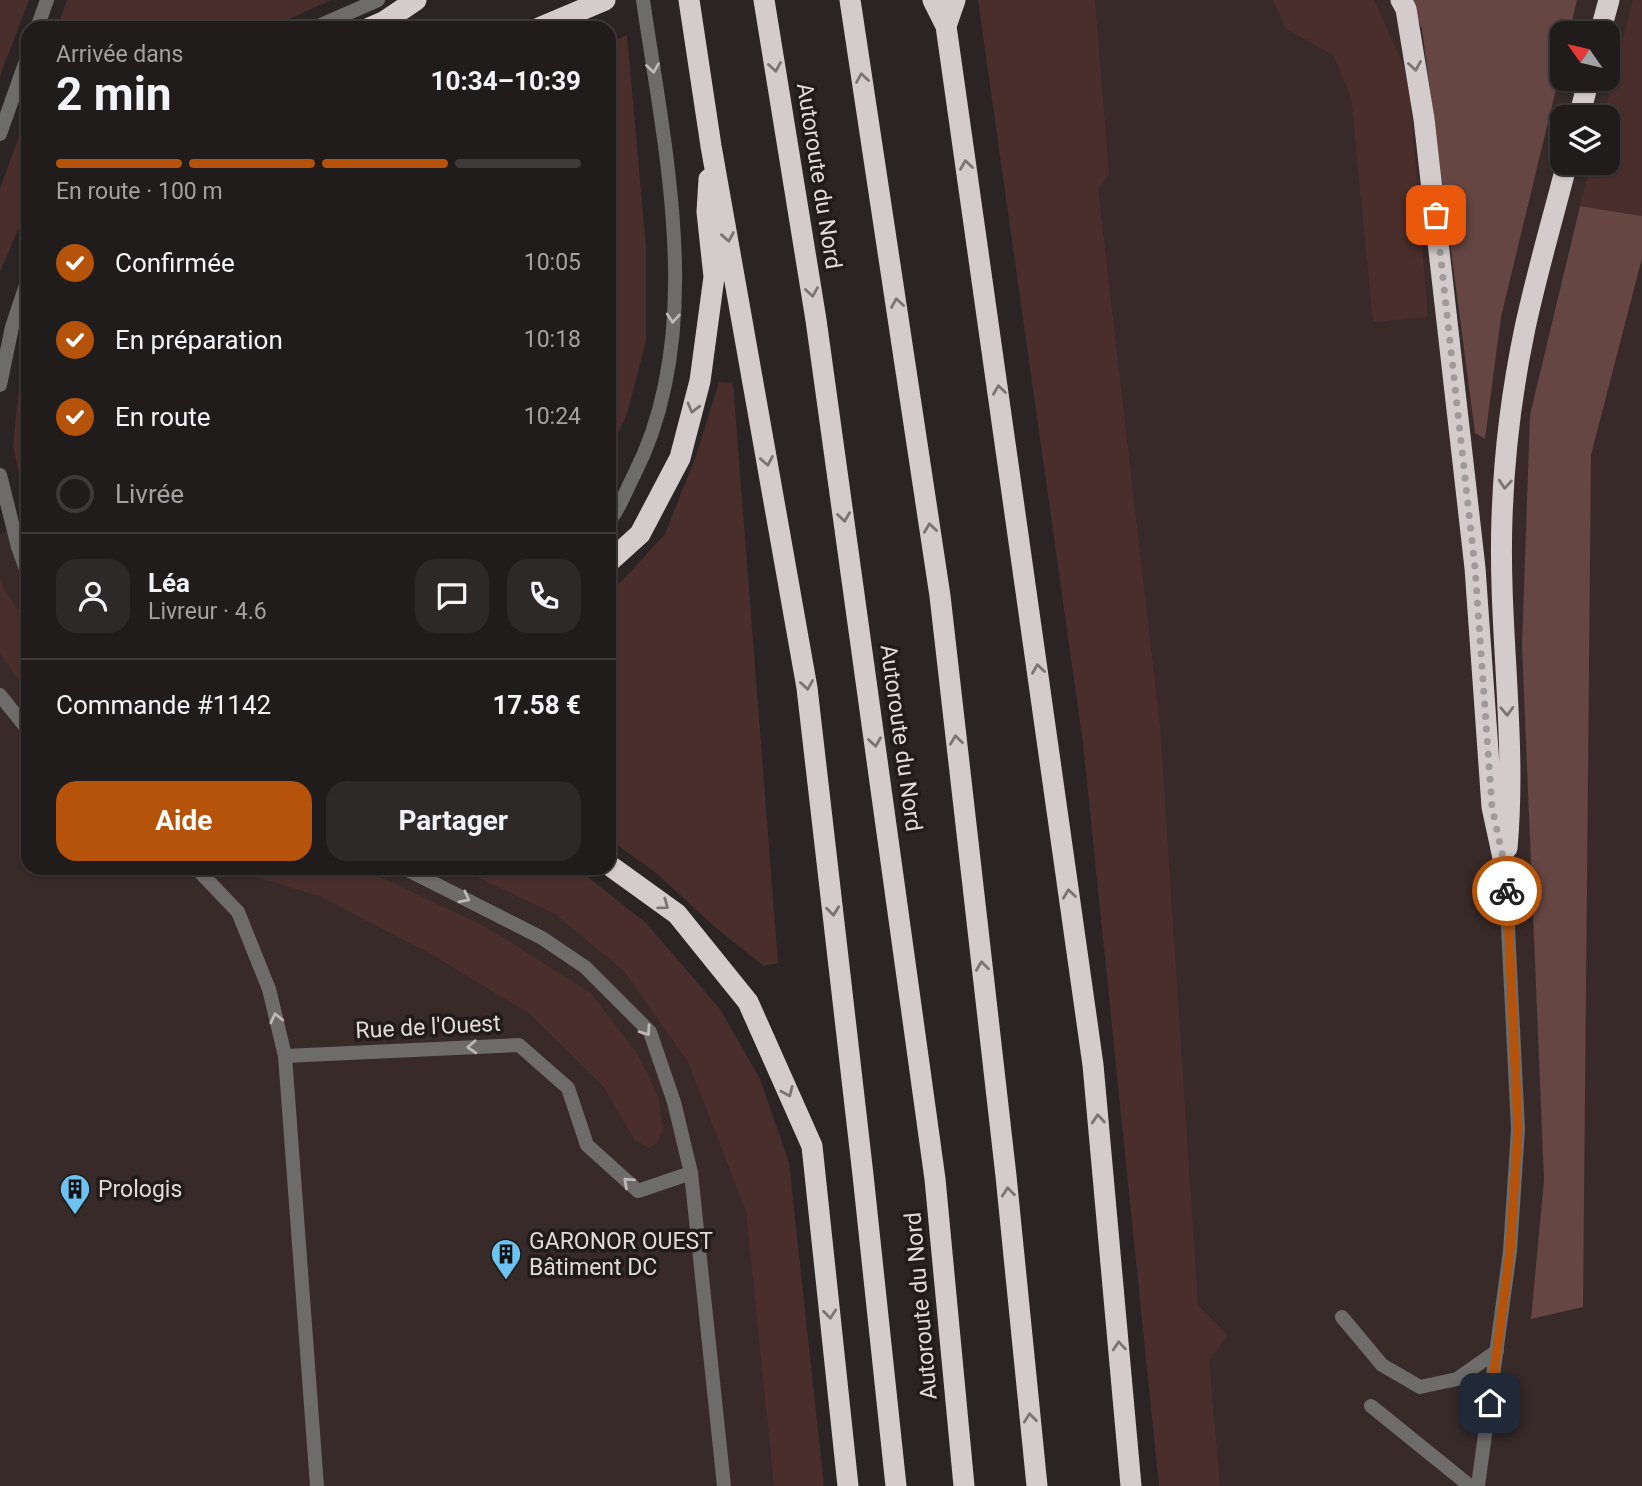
<!DOCTYPE html>
<html lang="fr">
<head>
<meta charset="utf-8">
<style>
	body { margin:0; font-family:Roboto,sans-serif; background:#2d2928; color:#f1f3f6; height:100vh; display:flex; flex-direction:column; font-size:26px; white-space:nowrap }
	* { box-sizing:border-box; margin:0 }
	p { font-size:23px; color:#a2a1a3 }
	.icon { flex:none; width:38px; height:38px; fill:none; stroke:currentColor; stroke-width:2; stroke-linecap:round; stroke-linejoin:round }
	.map { position:relative; flex:1; overflow:hidden }
	.details { position:absolute; left:21px; top:21px; width:595px; height:854px; display:flex; flex-direction:column; background:#201c1b; border-radius:21px; box-shadow:0 2px 5px #0004,0 0 0 2px #3d3a3a }
	.details>* { flex:none }
	.needle { width:46px; rotate:304deg }
	.fabs { position:absolute; left:1550px; top:21px; display:grid; gap:14px }
	.fabs a { display:grid; place-items:center; width:70px; height:70px; border-radius:14px; background:#201c1b; box-shadow:0 2px 5px #0004,0 0 0 2px #3d3a3a; font-size:35px }
	.pin { position:absolute; display:grid; place-items:center; width:60px; height:60px; color:#fff; margin:-30px; border-radius:14px; box-shadow:0 4px 10px #0006 }
	.courier { position:absolute; display:grid; place-items:center; width:70px; height:70px; margin:-35px; border:5px solid #b45309; border-radius:50%; background:#fff; color:#222; box-shadow:0 2px 9px #0007 }
	.head em { font-style:normal; font-weight:700 }
	.head div { display:flex; flex-direction:column-reverse }
	.head { display:flex; align-items:center; justify-content:space-between; height:119px; padding:0 35px }
	h1 { font-size:46px; font-weight:700; line-height:52px }
	.bar { display:grid; grid-template-columns:repeat(4,1fr); gap:10px 7px; align-content:center; height:84px; padding:0 35px }
	.bar i { height:9px; border-radius:5px; background:#3d3a3a }
	.bar .on { background:#b45309 }
	.bar p { grid-column:span 4 }
	.line { display:flex; align-items:center; gap:18px; padding:0 35px; border-top:2px solid #3d3a3a }
	.line div { flex:1 }
	.round { display:grid; place-items:center; flex:none; width:74px; height:74px; border-radius:21px; background:#2d2928 }
	ol { padding:0 35px; list-style:none }
	li { display:flex; align-items:center; gap:21px; height:77px }
	li p { margin-inline-start:auto }
	li .icon { padding:7px; border-radius:50%; background:#b45309; color:#fff; stroke-width:4 }
	li:last-child { color:#a2a1a3 }
	li i { width:38px; height:38px; border:4px solid #3d3a3a; border-radius:50% }
	.cta { display:flex; gap:14px; margin-top:auto; padding:14px 35px }
	.cta a { flex:1; height:80px; border-radius:21px; background:#b45309; color:#fff; font-size:28px; font-weight:700; line-height:80px; text-align:center }
	.cta a+a { background:#2d2928; color:#f1f3f6 }
	.map>svg:first-child { display:block }
</style>
</head>
<body>
<div class="map">
<svg width="1642" height="1486" viewBox="0 0 1642 1486">
	<rect width="100%" height="100%" fill="#2a2524"/>
	<!-- built -->
	<path fill="#372a29" fill-rule="evenodd" d="M1029,0H1642V1486H1163ZM1563,33H1608V79H1563ZM1563,117H1608V163H1563Z
		M28,520V868H499L584,909L722,1054L792,1486H0V534Z"/>
	<!-- green -->
	<path fill="#4a2e2c" d="M0,0H29L0,76Z
		M67,0H331L269,28H57Z
		M978,0H1095L1109,174L1098,189L1160,726L1198,1305L1228,1335L1209,1360L1220,1486H1159L1083,743Z
		M1273,0H1374L1408,75L1428,317L1373,322L1351,97L1333,55L1286,29Z
		M1633,0H1642V216L1580,206L1591,163H1608V117H1603Z
		M627,35L646,247V341L627,414L609,453V43Z
		M28,111V212L23,218L0,272V189Z
		M28,338V514L13,446L23,350Z
		M719,382L733,383L778,963L764,966L716,928L655,872L609,839V591L623,580L665,534L696,456Z
		M0,578L5,591L28,624V694L0,653Z
		M237,868H361L486,927L591,993L638,1055L658,1096L663,1130L656,1144L648,1148L634,1139L603,1086L530,1014L429,953L319,896L246,874Z
		M458,868H575L580,871L646,923L720,1009L760,1079L789,1163L824,1486H774L746,1211L688,1062L624,971L555,914Z"/>
	<!-- forest -->
	<path fill="#654643" d="M1410,0H1577L1569,33H1563V60L1501,317L1485,439L1475,433L1422,29Z
		M1580,206L1642,216V258L1591,455L1583,1307L1531,1319L1544,1180L1522,645L1530,415Z"/>
	<g fill="none" stroke-linecap="round" stroke-linejoin="round">
		<!-- lane -->
		<path stroke="#6e6b6b" stroke-width="14" d="M238,912L269,989L285,1056L519,1045L568,1088L587,1145L638,1191L691,1173L724,1486
			M285,1056L317,1486
			M1342,1317L1382,1365L1420,1387L1457,1379L1497,1351
			M1371,1406L1470,1486"/>
		<!-- street -->
		<path stroke="#6e6b6b" stroke-width="14" d="M37,28L47,0
			M314,28L378,0
			M0,134L28,55
			M0,385L12,327L28,279
			M0,475L18,547L28,575
			M609,521C620,509 626,490 634,475C707,332 665,152 643,0
			M0,695L28,730
			M196,868L238,912
			M404,868L542,938L585,967L650,1032L674,1102L691,1173
			M1478,1486L1510,1251L1518,1129L1505,867"/>
		<!-- highway -->
		<path stroke="#d4cccc" stroke-width="21" d="M689,0L711,146L807,688L863,1175L896,1486
			M764,0L816,320L935,1179L964,1486
			M850,0L940,596L1006,1176L1037,1486
			M933,0L946,26L1093,1065L1131,1486
			M1401,0L1406,9L1424,119L1475,568L1492,807L1505,867
			M946,26L955,0
			M369,28L385,21L416,0
			M539,28L605,0
			M1600,33L1609,0
			M1579,117L1589,79
			M609,562L640,534L680,458L700,381L714,277L707,212L709,179
			M1507,848C1517,738 1498,628 1502,518C1504,454 1512,390 1525,328C1537,272 1553,218 1567,163
			M609,865L677,914L748,1002L812,1146L848,1486"/>
	</g>
	<!-- one-way arrows -->
	<defs><path id="oneway-chevron" d="M-2-3.5L2.5 0L-2 3.5" fill="none" stroke-width="1.6" stroke-linecap="round" stroke-linejoin="round" transform="scale(1.75)"/></defs>
	<g stroke="#7a7474">
		<use href="#oneway-chevron" transform="translate(1415 66) rotate(81)"/>
		<use href="#oneway-chevron" transform="translate(775 67) rotate(81)"/>
		<use href="#oneway-chevron" transform="translate(862 78) rotate(-99)"/>
		<use href="#oneway-chevron" transform="translate(966 165) rotate(-98)"/>
		<use href="#oneway-chevron" transform="translate(728 237) rotate(80)"/>
		<use href="#oneway-chevron" transform="translate(812 292) rotate(81)"/>
		<use href="#oneway-chevron" transform="translate(897 303) rotate(-99)"/>
		<use href="#oneway-chevron" transform="translate(999 390) rotate(-98)"/>
		<use href="#oneway-chevron" transform="translate(693 408) rotate(105)"/>
		<use href="#oneway-chevron" transform="translate(767 461) rotate(80)"/>
		<use href="#oneway-chevron" transform="translate(1505 484) rotate(94)"/>
		<use href="#oneway-chevron" transform="translate(844 517) rotate(82)"/>
		<use href="#oneway-chevron" transform="translate(930 528) rotate(-98)"/>
		<use href="#oneway-chevron" transform="translate(1038 669) rotate(-98)"/>
		<use href="#oneway-chevron" transform="translate(807 685) rotate(81)"/>
		<use href="#oneway-chevron" transform="translate(1507 711) rotate(88)"/>
		<use href="#oneway-chevron" transform="translate(956 740) rotate(-97)"/>
		<use href="#oneway-chevron" transform="translate(875 742) rotate(82)"/>
		<use href="#oneway-chevron" transform="translate(1069 894) rotate(-98)"/>
		<use href="#oneway-chevron" transform="translate(664 905) rotate(36)"/>
		<use href="#oneway-chevron" transform="translate(833 911) rotate(83)"/>
		<use href="#oneway-chevron" transform="translate(982 966) rotate(-97)"/>
		<use href="#oneway-chevron" transform="translate(788 1092) rotate(66)"/>
		<use href="#oneway-chevron" transform="translate(1098 1119) rotate(-95)"/>
		<use href="#oneway-chevron" transform="translate(1008 1192) rotate(-96)"/>
		<use href="#oneway-chevron" transform="translate(830 1314) rotate(84)"/>
		<use href="#oneway-chevron" transform="translate(1119 1346) rotate(-95)"/>
		<use href="#oneway-chevron" transform="translate(1030 1418) rotate(-96)"/>
	</g>
	<g stroke="#bdb9b9">
		<use href="#oneway-chevron" transform="translate(653 68) rotate(82)"/>
		<use href="#oneway-chevron" transform="translate(673 318) rotate(95)"/>
		<use href="#oneway-chevron" transform="translate(465 898) rotate(27)"/>
		<use href="#oneway-chevron" transform="translate(276 1018) rotate(-103)"/>
		<use href="#oneway-chevron" transform="translate(646 1031) rotate(55)"/>
		<use href="#oneway-chevron" transform="translate(472 1047) rotate(177)"/>
		<use href="#oneway-chevron" transform="translate(628 1182) rotate(-138)"/>
	</g>
	<g fill="none" stroke-linecap="round" stroke-linejoin="round">
		<!-- done -->
		<path stroke="#a09b9b" stroke-width="7" stroke-dasharray="0 12.6" d="M1436,215L1475,568L1492,807L1505,867L1507,891"/>
		<!-- route -->
		<path stroke="#b45309" stroke-width="9" d="M1490,1403L1510,1251L1518,1129L1507,891"/>
	</g>
	<!-- icons -->
	<defs>
		<g id="building-pin" transform="scale(1.575)"><path d="M0 17L-7.5 6A9.5 9.5 0 1 1 7.5 6Z" fill="#6cc3f2" stroke="#211b1b"/><path d="M-4-6H4V6H1V3H-1V6H-4ZM-2.5-4.3h1.7v1.8h-1.7ZM.8-4.3h1.7v1.8H.8ZM-2.5-1h1.7V.8h-1.7ZM.8-1h1.7V.8H.8Z" fill="#111"/></g>
	</defs>
	<g fill-rule="evenodd">
		<use href="#building-pin" x="75" y="1189"/>
		<use href="#building-pin" x="506" y="1254"/>
	</g>
	<g text-anchor="middle" dominant-baseline="central" stroke-width="7" stroke-linejoin="round" paint-order="stroke">
		<!-- street labels -->
		<g font-size="23" fill="#dfdbdb" stroke="#211b1b">
			<text transform="translate(819 176) rotate(81)">Autoroute du Nord</text>
			<text transform="translate(901 738) rotate(82)">Autoroute du Nord</text>
			<text transform="translate(428 1027) rotate(-3)">Rue de l'Ouest</text>
			<text transform="translate(921 1306) rotate(-95)">Autoroute du Nord</text>
		</g>
		<!-- poi labels -->
		<g font-size="23" fill="#dfdbdb" stroke="#211b1b" text-anchor="start">
			<text x="98" y="1189">Prologis</text>
			<text x="529" y="1241">GARONOR OUEST<tspan x="529" dy="26">Bâtiment DC</tspan></text>
		</g>
	</g>
</svg>
<div class="fabs">
<a><svg class="needle" viewBox="-14 -14 28 28"><path d="M0-13l5 13h-10z" fill="#e53935"/><path d="M0 13l5-13h-10z" fill="#a2a1a3"/></svg></a>
<a><svg class="icon" aria-label="layers" viewBox="0 0 24 24"><path d="M12 4l9 5-9 5-9-5zM3 14l9 5 9-5"/></svg></a>
</div>
<div class="pin" style="left:1436px;top:215px;background:#ea580c"><svg class="icon" aria-label="bag" viewBox="0 0 24 24"><path d="M5 8h14l-1 12H6zM9 8a3 3 0 0 1 6 0"/></svg></div>
<div class="pin" style="left:1490px;top:1403px;background:#1f2937"><svg class="icon" aria-label="home" viewBox="0 0 24 24"><path d="M3 11l9-7 9 7M6 9v11h12V9"/></svg></div>
<div class="courier" style="left:1507px;top:891px"><svg class="icon" aria-label="bike" viewBox="0 0 24 24"><circle cx="6" cy="16" r="4"/><circle cx="18" cy="16" r="4"/><path d="M6 16l4-8h5l3 8M10 8l3 8H6M13 5h3"/></svg></div>
<section class="details">
<div class="head"><div><h1>2 min</h1><p>Arrivée dans</p></div><em>10:34–10:39</em></div>
<div class="bar"><i class="on"></i><i class="on"></i><i class="on"></i><i></i><p>En route · 100 m</p></div>
<ol>
<li><svg class="icon" aria-label="check" viewBox="0 0 24 24"><path d="M5 12l5 5 9-10"/></svg>Confirmée<p>10:05</p></li>
<li><svg class="icon" aria-label="check" viewBox="0 0 24 24"><path d="M5 12l5 5 9-10"/></svg>En préparation<p>10:18</p></li>
<li><svg class="icon" aria-label="check" viewBox="0 0 24 24"><path d="M5 12l5 5 9-10"/></svg>En route<p>10:24</p></li>
<li><i></i>Livrée</li>
</ol>
<div class="line" style="height:126px"><a class="round"><svg class="icon" aria-label="person" viewBox="0 0 24 24"><circle cx="12" cy="8" r="4"/><path d="M4 21q1-7 8-7t8 7"/></svg></a><div><b>Léa</b><p>Livreur · 4.6</p></div><a class="round"><svg class="icon" aria-label="chat" viewBox="0 0 24 24"><path d="M4 5h16v11H9l-5 4z"/></svg></a><a class="round"><svg class="icon" aria-label="phone" viewBox="0 0 24 24"><path d="M5 4h4l2 5-3 2q2 4 5 5l2-3 5 2v4C11 20 4 13 5 4z"/></svg></a></div>
<div class="line" style="height:91px"><div>Commande #1142</div><b>17.58 €</b></div>
<div class="cta"><a>Aide</a><a>Partager</a></div>
</section>
</div>
</body>
</html>
